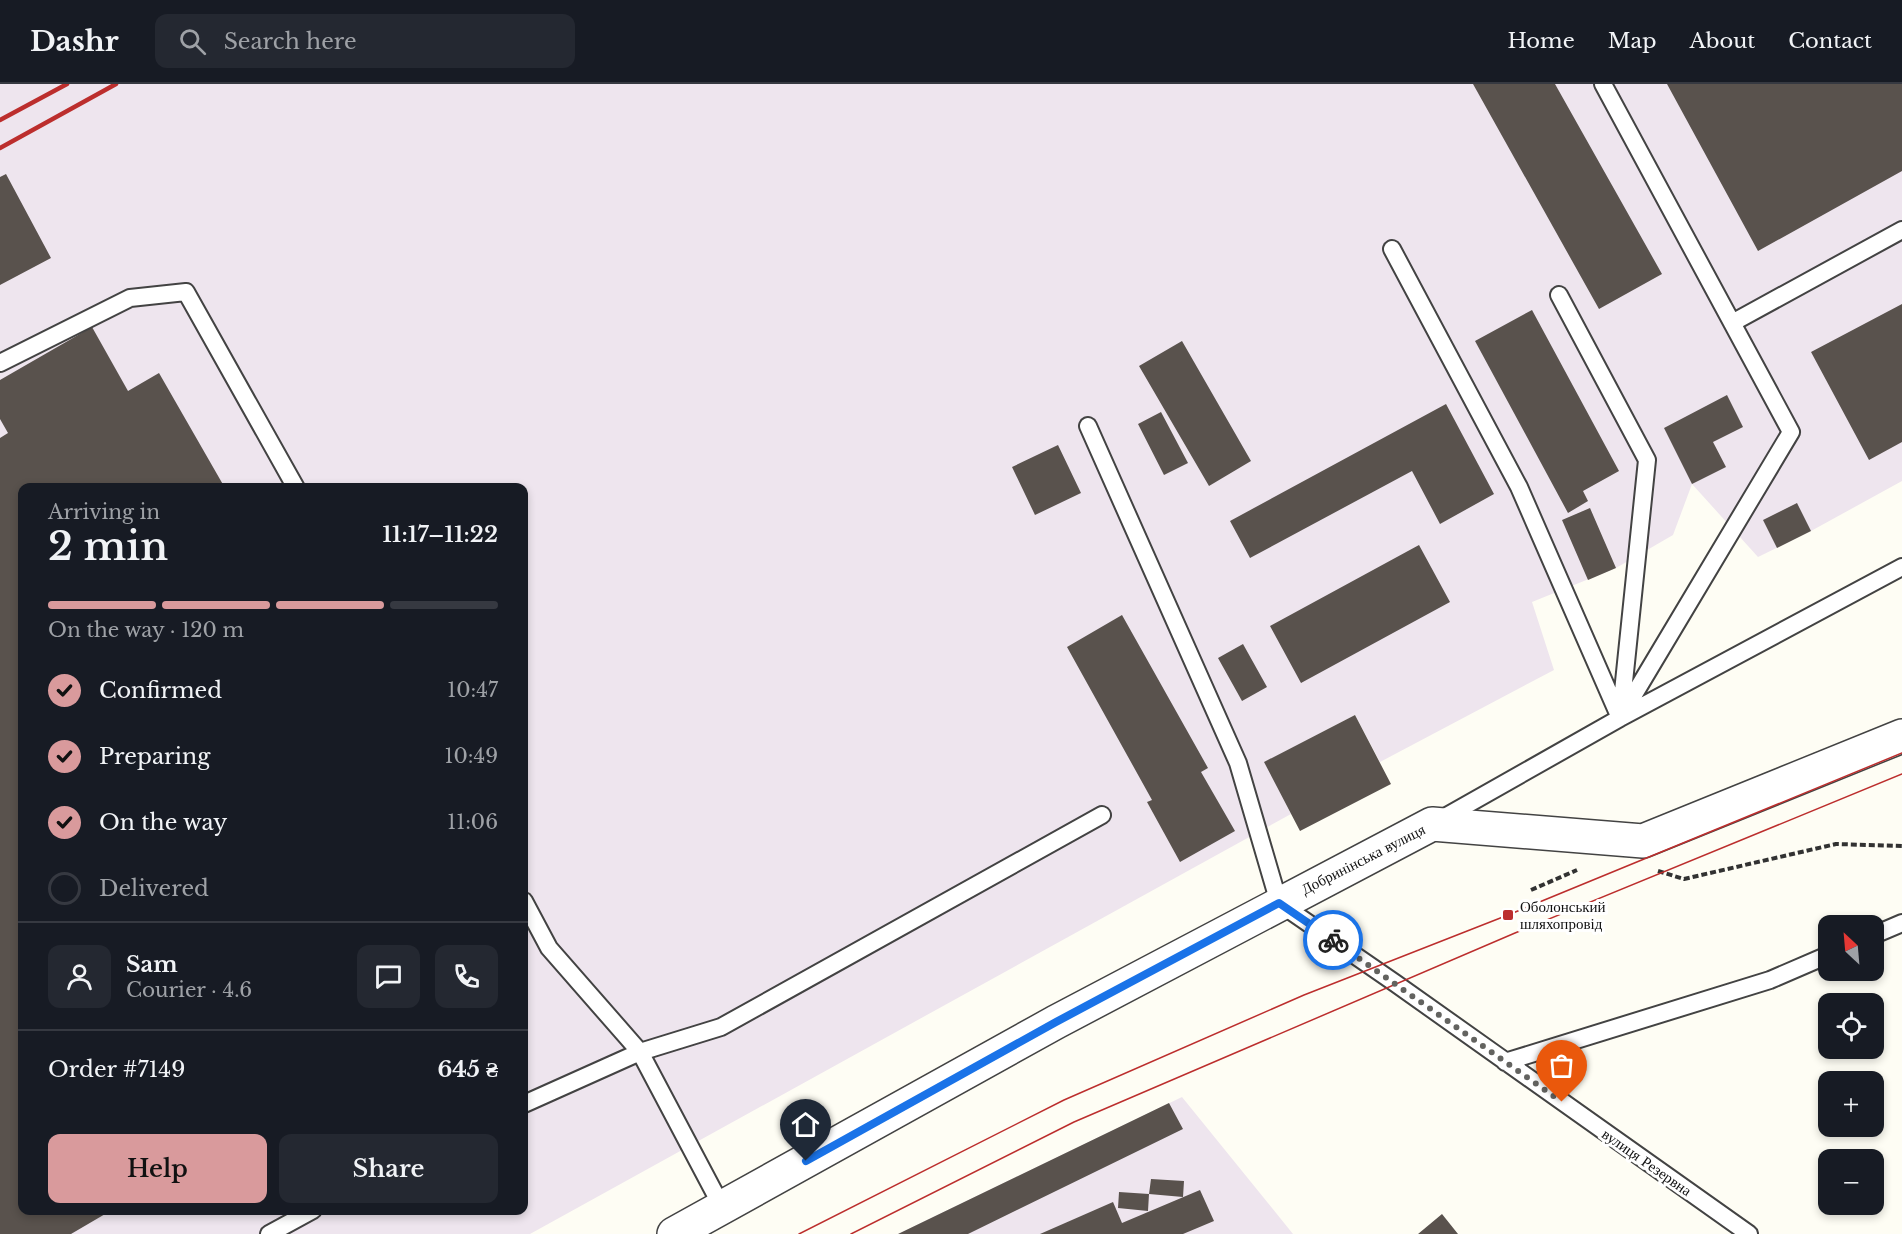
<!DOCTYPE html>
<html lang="en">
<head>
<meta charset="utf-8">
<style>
	body { margin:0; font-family:"Libre Baskerville",serif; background:#242831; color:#f1f3f6; height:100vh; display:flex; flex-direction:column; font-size:22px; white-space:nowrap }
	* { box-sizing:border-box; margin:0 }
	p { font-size:20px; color:#9ea1a6 }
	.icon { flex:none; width:33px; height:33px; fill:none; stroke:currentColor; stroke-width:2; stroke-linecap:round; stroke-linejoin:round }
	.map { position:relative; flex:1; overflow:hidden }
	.details { position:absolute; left:18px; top:399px; width:510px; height:732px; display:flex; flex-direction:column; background:#171b24; border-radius:12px; box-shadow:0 3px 9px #0003 }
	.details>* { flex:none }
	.needle { width:39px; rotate:334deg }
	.fabs { position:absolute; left:1818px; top:831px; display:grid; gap:12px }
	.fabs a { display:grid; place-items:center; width:66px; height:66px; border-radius:12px; background:#171b24; box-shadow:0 3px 9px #0003; font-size:30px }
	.pin { position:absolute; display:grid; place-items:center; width:51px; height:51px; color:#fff; margin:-62px -26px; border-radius:50% 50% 50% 0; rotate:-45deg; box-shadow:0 0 6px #0007 }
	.pin .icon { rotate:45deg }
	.courier { position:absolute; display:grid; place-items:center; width:60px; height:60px; margin:-30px; border:4px solid #1a73e8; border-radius:50%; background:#fff; color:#222; box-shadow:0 2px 8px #0007 }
	.headline em { font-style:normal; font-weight:600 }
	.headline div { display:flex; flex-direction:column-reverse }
	.headline { display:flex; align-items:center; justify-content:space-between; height:102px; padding:0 30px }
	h1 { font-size:39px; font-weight:600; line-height:45px }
	.bar { display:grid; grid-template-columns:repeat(4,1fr); gap:9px 6px; align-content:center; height:72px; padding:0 30px }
	.bar i { height:8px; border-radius:4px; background:#363941 }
	.bar .active { background:#d99a9c }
	.bar p { grid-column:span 4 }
	.line { display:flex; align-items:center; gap:15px; padding:0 30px; border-top:2px solid #363941 }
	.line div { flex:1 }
	.round { display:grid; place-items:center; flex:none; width:63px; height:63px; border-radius:12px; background:#242831 }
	ol { padding:0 30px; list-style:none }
	li { display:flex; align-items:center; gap:18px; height:66px }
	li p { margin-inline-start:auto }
	li .icon { padding:6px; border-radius:50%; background:#d99a9c; color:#111; stroke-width:4 }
	li:last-child { color:#9ea1a6 }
	li i { width:33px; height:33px; border:3px solid #363941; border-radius:50% }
	.primary-button { display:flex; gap:12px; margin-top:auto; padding:12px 30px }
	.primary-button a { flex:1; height:69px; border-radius:12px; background:#d99a9c; color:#111; font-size:24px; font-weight:600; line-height:69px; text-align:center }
	.primary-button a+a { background:#242831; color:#f1f3f6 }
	header { display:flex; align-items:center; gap:36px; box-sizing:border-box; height:84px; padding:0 30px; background:#171b24; border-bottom:2px solid #363941 }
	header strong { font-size:28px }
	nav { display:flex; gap:33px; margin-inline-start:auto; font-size:21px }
	.search { width:420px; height:54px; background:#242831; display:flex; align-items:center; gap:15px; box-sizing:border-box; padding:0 21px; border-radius:12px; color:#9ea1a6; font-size:22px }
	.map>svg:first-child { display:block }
</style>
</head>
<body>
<header>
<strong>Dashr</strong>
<div class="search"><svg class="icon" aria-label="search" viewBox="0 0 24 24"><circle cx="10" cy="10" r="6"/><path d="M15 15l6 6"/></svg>Search here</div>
<nav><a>Home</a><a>Map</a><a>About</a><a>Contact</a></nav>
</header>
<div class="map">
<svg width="1902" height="1150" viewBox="0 0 1902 1150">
	<rect width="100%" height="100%" fill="#fefdf4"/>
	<!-- industrial -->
	<path fill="#eee5ee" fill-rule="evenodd" d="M0,0H1902V397L1811,447L1758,473L1692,400L1673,451L1616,484L1532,518L1554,586L1380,678L1355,631L1265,678L1291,730L530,1150H0ZM22,404H524V1126H22Z
		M1182,1013L1293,1150H898Z"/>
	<!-- building -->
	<path fill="#59524d" d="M1473,0H1555L1662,190L1599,225Z
		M1667,0H1902V87L1758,167Z
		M6,90L51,174L0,201V93Z
		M1902,220V358L1869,376L1811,268Z
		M1532,226L1619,387L1583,407L1588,417L1568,429L1475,257Z
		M92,243L128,307L159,289L225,404H22V1126H112L71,1150H0V354L8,349L0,335V296Z
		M1182,257L1251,377L1209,402L1139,282Z
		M1727,311L1743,343L1713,358L1726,383L1692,400L1664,344Z
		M1446,320L1494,410L1440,440L1412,387L1250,474L1230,437Z
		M1161,328L1188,379L1164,391L1138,340Z
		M1058,361L1081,409L1035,431L1012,383Z
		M1797,419L1811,447L1777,464L1763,436Z
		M1590,424L1616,484L1588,496L1562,436Z
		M1419,461L1450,518L1301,599L1270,542Z
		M1122,531L1208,684L1201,688L1235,747L1180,778L1147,718L1152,716L1067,563Z
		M1243,560L1267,603L1242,617L1218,574Z
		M1355,631L1391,700L1300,747L1264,678Z
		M1169,1019L1183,1045L968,1150H898Z
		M1151,1095L1184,1097L1183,1113L1149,1110L1148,1127L1118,1124L1119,1108L1149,1110Z
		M1200,1106L1214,1137L1183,1150H1040L1113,1118L1122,1139Z
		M1442,1130L1458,1150H1418Z"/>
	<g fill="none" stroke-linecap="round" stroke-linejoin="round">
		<!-- service casing -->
		<g stroke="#434343" stroke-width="20">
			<path id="service" d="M1603,0L1791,348L1620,634
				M1392,165L1519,403L1620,634
				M1559,211L1647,376L1621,627
				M1732,239L1902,146
				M0,279L130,214L186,208L296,404
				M1088,342L1238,679L1279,819L1395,899L1749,1150
				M1438,737L1620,634L1902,483
				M524,817L549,864L640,968L722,1123
				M1874,851L1902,839
				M1505,978L1770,896L1828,871
				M524,1020L640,968L721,943L1102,731
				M269,1150L313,1126"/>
		</g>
		<!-- minor casing -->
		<g stroke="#434343" stroke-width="36">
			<path id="minor" d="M674,1150L1056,938L1432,740L1643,757L1902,652"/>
		</g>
		<!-- path -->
		<path stroke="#323232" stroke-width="4" stroke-dasharray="6 3" stroke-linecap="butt" d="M1658,787L1684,795L1836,760L1902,762
			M1531,806L1577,786"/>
		<!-- service -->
		<use href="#service" stroke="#fff" stroke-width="16"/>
		<!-- minor -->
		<use href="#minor" stroke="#fff" stroke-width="33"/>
		<!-- tram -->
		<path stroke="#bc2e2d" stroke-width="1.5" d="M799,1150L1064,1016L1304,911L1508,831L1902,669
			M851,1150L1074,1038L1515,849L1902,690"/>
		<!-- rail -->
		<path stroke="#bc2e2d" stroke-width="4.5" d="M0,36L67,0
			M0,64L116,0"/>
	</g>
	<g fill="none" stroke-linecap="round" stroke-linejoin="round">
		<!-- done -->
		<path stroke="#636360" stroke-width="6" stroke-dasharray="0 10.8" d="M1333,856L1562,1018"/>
		<!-- route -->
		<path stroke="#1a73e8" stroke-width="8" d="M806,1077L1056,938L1279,819L1333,856"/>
	</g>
	<!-- markers -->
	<rect fill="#bc2e2d" stroke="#fff" stroke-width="2" x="1502" y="825" width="12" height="12" rx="3"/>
	<g text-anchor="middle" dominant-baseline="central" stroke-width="6" stroke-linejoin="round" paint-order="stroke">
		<!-- street labels -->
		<g font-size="15" fill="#101010" stroke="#fff">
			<text transform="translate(1363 775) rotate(-27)">Добринінська вулиця</text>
			<text transform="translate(1647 1078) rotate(35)">вулиця Резервна</text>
		</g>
		<!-- poi labels -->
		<g font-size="15" fill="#101010" stroke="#fff" text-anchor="start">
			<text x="1520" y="822">Оболонський<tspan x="1520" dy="17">шляхопровід</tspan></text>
		</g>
	</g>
</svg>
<div class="fabs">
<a><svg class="needle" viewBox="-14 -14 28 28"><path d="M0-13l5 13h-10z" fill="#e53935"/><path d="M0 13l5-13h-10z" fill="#9ea1a6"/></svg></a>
<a><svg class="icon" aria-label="locate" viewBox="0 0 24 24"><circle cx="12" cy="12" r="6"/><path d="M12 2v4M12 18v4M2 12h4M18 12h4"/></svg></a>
<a>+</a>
<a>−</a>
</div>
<div class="pin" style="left:1562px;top:1018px;background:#ea580c"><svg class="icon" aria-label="bag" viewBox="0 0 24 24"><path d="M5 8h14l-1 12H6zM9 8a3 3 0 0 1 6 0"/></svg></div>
<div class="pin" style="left:806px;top:1077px;background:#1f2937"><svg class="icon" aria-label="home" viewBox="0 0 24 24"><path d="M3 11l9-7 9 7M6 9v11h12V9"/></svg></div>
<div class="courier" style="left:1333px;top:856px"><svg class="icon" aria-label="bike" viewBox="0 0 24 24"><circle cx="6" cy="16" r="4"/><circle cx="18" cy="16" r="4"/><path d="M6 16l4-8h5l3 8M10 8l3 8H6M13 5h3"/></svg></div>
<section class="details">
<div class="headline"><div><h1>2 min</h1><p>Arriving in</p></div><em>11:17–11:22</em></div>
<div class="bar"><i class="active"></i><i class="active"></i><i class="active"></i><i></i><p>On the way · 120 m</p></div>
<ol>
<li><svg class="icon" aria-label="check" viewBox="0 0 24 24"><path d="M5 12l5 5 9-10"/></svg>Confirmed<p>10:47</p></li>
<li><svg class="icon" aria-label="check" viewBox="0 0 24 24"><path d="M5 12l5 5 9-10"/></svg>Preparing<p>10:49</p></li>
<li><svg class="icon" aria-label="check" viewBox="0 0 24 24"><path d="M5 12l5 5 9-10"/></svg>On the way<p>11:06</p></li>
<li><i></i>Delivered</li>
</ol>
<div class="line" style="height:108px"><a class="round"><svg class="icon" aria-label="person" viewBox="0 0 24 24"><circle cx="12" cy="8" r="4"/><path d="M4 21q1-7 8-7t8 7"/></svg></a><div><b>Sam</b><p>Courier · 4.6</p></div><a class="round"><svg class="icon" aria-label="chat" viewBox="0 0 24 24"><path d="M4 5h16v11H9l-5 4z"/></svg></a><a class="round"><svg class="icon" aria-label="phone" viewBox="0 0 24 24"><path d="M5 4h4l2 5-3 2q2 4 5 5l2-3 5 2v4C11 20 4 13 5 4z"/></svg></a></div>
<div class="line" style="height:78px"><div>Order #7149</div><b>645 ₴</b></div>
<div class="primary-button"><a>Help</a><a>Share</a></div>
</section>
</div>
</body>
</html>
